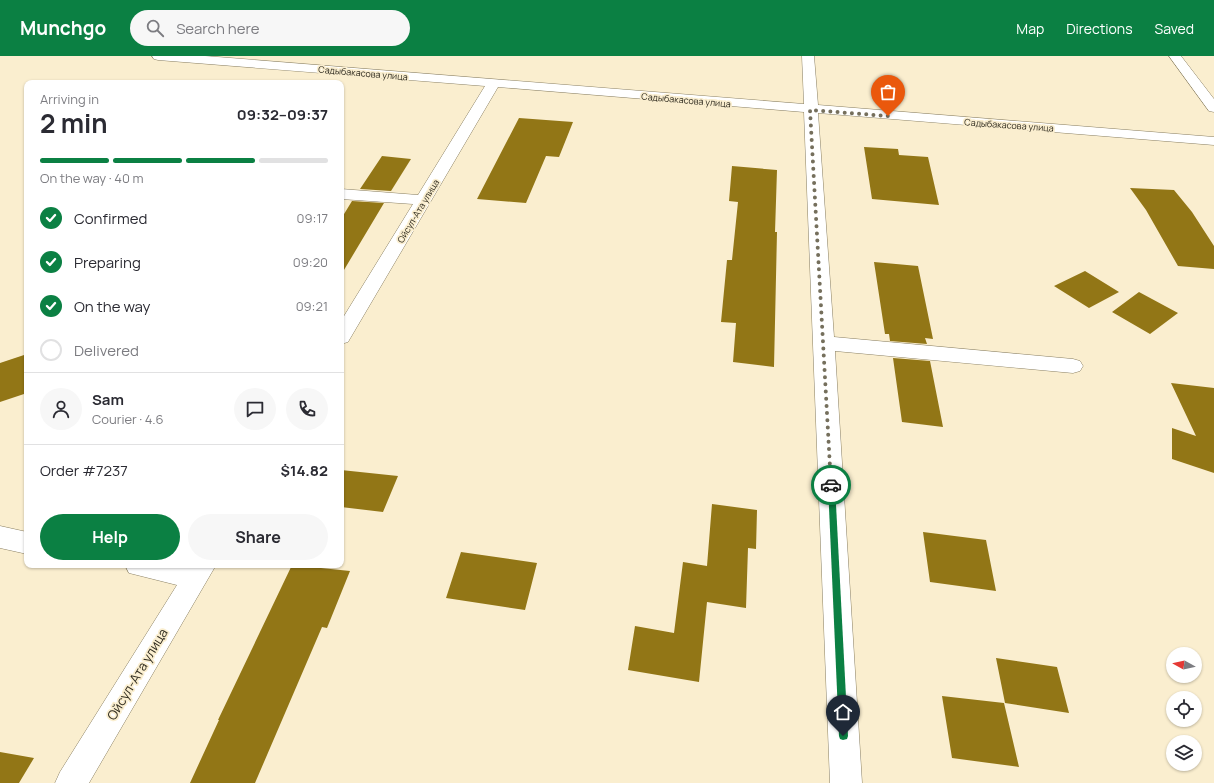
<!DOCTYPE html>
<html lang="en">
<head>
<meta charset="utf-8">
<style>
	body { margin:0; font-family:Manrope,sans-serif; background:#f7f7f7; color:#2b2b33; height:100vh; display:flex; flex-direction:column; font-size:15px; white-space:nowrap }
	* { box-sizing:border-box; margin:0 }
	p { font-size:13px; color:#7c7c81 }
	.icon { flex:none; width:22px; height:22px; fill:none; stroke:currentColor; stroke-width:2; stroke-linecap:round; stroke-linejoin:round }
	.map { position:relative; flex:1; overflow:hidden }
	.side { position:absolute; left:24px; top:24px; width:320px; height:488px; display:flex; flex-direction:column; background:#fff; border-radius:8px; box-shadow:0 1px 3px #0004 }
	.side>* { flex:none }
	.needle { width:26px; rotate:278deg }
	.controls { position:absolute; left:1166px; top:591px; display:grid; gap:8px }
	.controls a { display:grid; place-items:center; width:36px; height:36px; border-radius:50%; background:#fff; box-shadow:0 1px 3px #0004; font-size:20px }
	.pin { position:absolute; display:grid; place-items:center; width:34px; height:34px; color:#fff; margin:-41px -17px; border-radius:50% 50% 50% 0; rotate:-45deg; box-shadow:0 0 4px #0007 }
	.pin .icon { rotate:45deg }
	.courier { position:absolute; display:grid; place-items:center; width:40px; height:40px; margin:-20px; border:3px solid #0b8043; border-radius:50%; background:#fff; color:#222; box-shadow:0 1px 5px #0007 }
	.head em { font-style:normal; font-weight:700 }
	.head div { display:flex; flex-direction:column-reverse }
	.head { display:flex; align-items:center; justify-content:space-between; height:68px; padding:0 16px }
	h1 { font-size:26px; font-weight:700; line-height:30px }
	.bar { display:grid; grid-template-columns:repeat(4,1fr); gap:6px 4px; align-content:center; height:48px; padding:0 16px }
	.bar i { height:5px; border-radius:3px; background:#e1e1e2 }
	.bar .selected { background:#0b8043 }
	.bar p { grid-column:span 4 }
	.line { display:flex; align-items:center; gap:10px; padding:0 16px; border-top:1px solid #e1e1e2 }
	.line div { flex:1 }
	.round { display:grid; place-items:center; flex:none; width:42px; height:42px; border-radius:21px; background:#f7f7f7 }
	ol { padding:0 16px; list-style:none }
	li { display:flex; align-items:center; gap:12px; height:44px }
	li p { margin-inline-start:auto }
	li .icon { padding:4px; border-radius:50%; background:#0b8043; color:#fff; stroke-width:4 }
	li:last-child { color:#7c7c81 }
	li i { width:22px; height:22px; border:2px solid #e1e1e2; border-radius:50% }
	.primary-button { display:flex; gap:8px; margin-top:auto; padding:8px 16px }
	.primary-button a { flex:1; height:46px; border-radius:24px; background:#0b8043; color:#fff; font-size:16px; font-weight:700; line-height:46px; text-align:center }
	.primary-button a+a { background:#f7f7f7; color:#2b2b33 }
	header { display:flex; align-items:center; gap:24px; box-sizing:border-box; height:56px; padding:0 20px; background:#0b8043; color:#fff }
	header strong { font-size:19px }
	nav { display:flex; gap:22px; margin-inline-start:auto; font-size:14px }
	.search { width:280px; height:36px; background:#f7f7f7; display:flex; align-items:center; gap:10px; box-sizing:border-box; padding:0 14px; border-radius:22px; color:#7c7c81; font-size:15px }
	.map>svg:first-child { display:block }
</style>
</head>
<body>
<header>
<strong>Munchgo</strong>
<div class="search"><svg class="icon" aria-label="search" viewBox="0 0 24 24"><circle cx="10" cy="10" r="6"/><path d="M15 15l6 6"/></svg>Search here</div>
<nav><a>Map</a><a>Directions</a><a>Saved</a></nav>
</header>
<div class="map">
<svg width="1214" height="727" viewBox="0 0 1214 727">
	<rect width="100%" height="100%" fill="#faeecf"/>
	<!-- building -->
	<path fill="#927616" d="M519,62L573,66L559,101L546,100L526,147L477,143Z
		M864,91L898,93L899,99L928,101L939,149L872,143Z
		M382,100L411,103L391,135L360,133Z
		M732,110L777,114L775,176H777L774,311L733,306L736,267L721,266L727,204H732L738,146L729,145Z
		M1130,132L1174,134L1192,156L1214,190V213L1178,210L1146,154Z
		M352,145L384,147L341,219V163Z
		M874,206L918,210L933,283L925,282L927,288L890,285L889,278H885Z
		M1085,215L1119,236L1089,252L1054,230Z
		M1139,236L1178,257L1150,278L1112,256Z
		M27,298V337L0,346V307Z
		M893,302L930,305L943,371L902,366Z
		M1171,327L1214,332V417L1172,403V372L1196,380Z
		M341,414L398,420L383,456L341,451Z
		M712,448L757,454L756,493L748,492L746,552L707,546L699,626L628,614L635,570L674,577L683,506L707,510Z
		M923,476L986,484L996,535L930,526Z
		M461,496L537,507L525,554L446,542Z
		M292,509L350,515L327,572L322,571L255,727H190L219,664H218Z
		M996,602L1057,611L1069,657L1005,647Z
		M942,640L1004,647L1019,711L952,702Z
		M0,696L34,702L19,727H0Z"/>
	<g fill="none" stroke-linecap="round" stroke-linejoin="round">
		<!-- minor casing -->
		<g stroke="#897f62" stroke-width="1">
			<path id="minor" d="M152,0H205L804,48L802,0H814L818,49L1214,81V89L818,57L834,281L1073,303L1080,305L1083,310L1080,315L1073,317L835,295L862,727H830L804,56L498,31L348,286L341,288V265L413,148L341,143V133L418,139L485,30L158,4L154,3Z
				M1169,0H1181L1214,43V56L1209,55Z
				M0,470L27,476V498L0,492Z
				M125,509H216L89,727H55L60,716L177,529L129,517Z"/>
		</g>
		<!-- minor -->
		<use href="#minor" fill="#fff" fill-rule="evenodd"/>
	</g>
	<!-- route -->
	<path fill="#0b8043" d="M831,426L835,429L848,680L847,683L843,684L840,683L839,680L828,429Z"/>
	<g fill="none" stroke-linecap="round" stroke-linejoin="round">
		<!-- done -->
		<path stroke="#756f5c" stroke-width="4" stroke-dasharray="0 7.2" d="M831,429L810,54L888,60"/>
	</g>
	<g text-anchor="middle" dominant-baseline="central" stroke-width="3.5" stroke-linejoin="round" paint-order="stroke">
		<!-- far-street labels -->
		<g font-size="9" fill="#2e2a1e" stroke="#faeecf">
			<text transform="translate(363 17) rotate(5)">Садыбакасова улица</text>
			<text transform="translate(686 44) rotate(5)">Садыбакасова улица</text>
			<text transform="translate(1009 69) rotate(4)">Садыбакасова улица</text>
			<text transform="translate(418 155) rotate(-59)">Ойсул-Ата улица</text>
		</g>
		<!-- near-street labels -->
		<g font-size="13" fill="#2e2a1e" stroke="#faeecf">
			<text transform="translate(137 618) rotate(-59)">Ойсул-Ата улица</text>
		</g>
	</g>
</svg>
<div class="controls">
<a><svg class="needle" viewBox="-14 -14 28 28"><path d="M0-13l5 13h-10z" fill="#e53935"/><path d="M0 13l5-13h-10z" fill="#7c7c81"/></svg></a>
<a><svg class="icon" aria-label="locate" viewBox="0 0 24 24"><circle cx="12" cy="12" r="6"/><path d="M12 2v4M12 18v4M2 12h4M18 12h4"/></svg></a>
<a><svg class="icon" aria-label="layers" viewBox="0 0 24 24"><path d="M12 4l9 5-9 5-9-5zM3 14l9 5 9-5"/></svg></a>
</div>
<div class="pin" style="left:888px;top:60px;background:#ea580c"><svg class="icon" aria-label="bag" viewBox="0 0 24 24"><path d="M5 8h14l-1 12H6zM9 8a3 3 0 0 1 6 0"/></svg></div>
<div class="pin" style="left:843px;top:680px;background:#1f2937"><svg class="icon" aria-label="home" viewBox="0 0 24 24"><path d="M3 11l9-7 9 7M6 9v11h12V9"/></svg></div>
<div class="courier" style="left:831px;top:429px"><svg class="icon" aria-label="car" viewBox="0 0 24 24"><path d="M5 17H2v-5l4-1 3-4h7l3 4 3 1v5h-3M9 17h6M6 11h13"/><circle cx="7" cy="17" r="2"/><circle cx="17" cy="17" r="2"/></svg></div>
<section class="side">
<div class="head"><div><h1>2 min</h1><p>Arriving in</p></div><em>09:32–09:37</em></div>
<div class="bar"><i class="selected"></i><i class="selected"></i><i class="selected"></i><i></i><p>On the way · 40 m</p></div>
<ol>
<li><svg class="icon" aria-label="check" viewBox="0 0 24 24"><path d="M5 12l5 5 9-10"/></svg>Confirmed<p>09:17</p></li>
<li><svg class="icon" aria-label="check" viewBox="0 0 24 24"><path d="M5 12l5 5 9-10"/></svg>Preparing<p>09:20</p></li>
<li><svg class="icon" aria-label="check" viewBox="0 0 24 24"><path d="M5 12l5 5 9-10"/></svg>On the way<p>09:21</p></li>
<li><i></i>Delivered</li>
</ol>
<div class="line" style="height:72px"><a class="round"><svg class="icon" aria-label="person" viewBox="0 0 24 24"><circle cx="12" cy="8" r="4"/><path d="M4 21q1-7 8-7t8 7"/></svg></a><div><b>Sam</b><p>Courier · 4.6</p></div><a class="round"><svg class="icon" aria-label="chat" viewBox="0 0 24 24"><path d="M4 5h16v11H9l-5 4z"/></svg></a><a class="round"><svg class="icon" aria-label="phone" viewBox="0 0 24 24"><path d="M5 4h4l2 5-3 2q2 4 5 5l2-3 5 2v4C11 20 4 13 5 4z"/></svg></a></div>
<div class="line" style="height:52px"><div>Order #7237</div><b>$14.82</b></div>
<div class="primary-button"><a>Help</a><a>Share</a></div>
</section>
</div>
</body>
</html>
